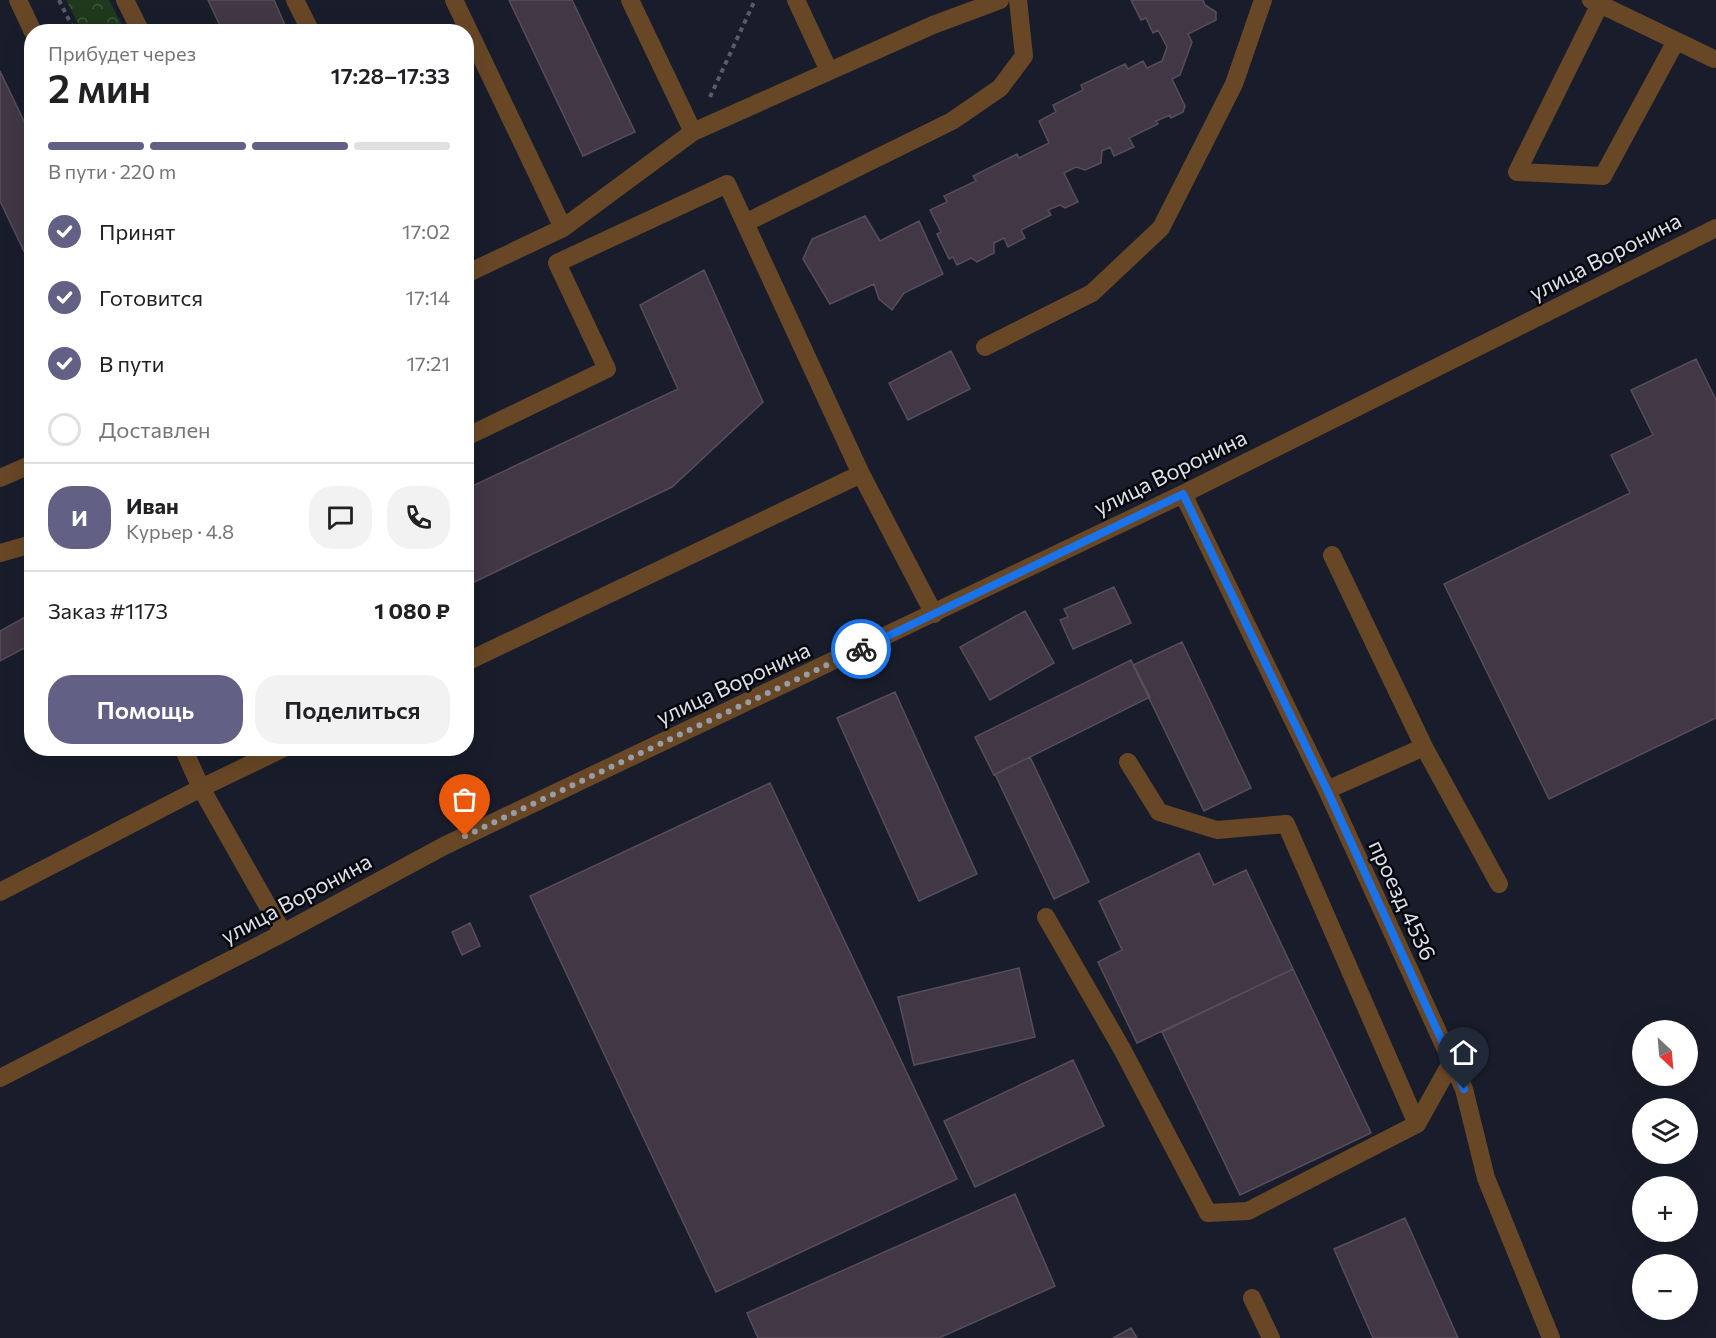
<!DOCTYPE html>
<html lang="ru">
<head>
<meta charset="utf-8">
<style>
	body { margin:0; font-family:Commissioner,sans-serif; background:#f2f2f2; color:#202124; height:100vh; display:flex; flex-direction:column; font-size:22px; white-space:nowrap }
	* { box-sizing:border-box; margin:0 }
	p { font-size:20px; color:#757577 }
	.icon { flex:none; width:33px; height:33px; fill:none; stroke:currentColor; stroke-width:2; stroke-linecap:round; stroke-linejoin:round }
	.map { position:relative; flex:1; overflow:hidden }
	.panel { position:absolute; left:24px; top:24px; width:450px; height:732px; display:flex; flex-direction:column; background:#fff; border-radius:24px; box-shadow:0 6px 24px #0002 }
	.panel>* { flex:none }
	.needle { width:39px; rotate:154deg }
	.fabs { position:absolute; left:1632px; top:1020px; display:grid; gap:12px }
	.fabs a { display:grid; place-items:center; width:66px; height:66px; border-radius:50%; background:#fff; box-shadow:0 6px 24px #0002; font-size:30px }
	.pin { position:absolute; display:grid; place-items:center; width:51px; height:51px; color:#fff; margin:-62px -26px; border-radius:50% 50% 50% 0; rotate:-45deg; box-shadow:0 0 6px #0007 }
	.pin .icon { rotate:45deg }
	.courier { position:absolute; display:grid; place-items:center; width:60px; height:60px; margin:-30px; border:4px solid #1a73e8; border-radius:50%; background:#fff; color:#222; box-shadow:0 2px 8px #0007 }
	.headline em { font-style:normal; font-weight:600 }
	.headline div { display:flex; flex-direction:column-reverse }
	.headline { display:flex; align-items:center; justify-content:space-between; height:102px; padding:0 24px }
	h1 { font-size:39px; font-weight:600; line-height:45px }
	.bar { display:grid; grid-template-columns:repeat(4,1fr); gap:9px 6px; align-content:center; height:72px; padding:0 24px }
	.bar i { height:8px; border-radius:4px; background:#e0e0e0 }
	.bar .current { background:#626084 }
	.bar p { grid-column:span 4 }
	.line { display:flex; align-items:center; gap:15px; padding:0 24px; border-top:2px solid #e0e0e0 }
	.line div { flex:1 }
	.round { display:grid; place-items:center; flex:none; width:63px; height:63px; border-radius:24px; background:#f2f2f2 }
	ol { padding:0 24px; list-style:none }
	li { display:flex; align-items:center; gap:18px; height:66px }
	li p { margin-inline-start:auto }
	li .icon { padding:6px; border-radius:50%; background:#626084; color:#fff; stroke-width:4 }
	li:last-child { color:#757577 }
	li i { width:33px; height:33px; border:3px solid #e0e0e0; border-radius:50% }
	.cta { display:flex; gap:12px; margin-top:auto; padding:12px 24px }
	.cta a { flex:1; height:69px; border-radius:24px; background:#626084; color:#fff; font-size:24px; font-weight:600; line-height:69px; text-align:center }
	.cta a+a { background:#f2f2f2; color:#202124 }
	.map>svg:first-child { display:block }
</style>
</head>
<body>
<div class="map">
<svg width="1716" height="1338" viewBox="0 0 1716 1338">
	<defs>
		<pattern id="park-crowns" width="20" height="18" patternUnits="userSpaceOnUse" patternTransform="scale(1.5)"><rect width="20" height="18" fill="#1e391b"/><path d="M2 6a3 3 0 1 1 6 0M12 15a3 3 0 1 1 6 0" fill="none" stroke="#3e553c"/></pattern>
	</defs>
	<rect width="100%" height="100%" fill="#191d2b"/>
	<!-- park -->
	<path fill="url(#park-crowns)" d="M66,0H109L125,31H82Z"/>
	<!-- building -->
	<path fill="#413745" stroke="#574d5b" stroke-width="1.5" d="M208,0H274L288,32H223Z
		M509,0H572L635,132L583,156Z
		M1131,0H1203L1205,5L1216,12V20L1188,34L1192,42L1180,75L1172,79L1185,106L1183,112L1171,118L1170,115L1156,121L1158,124L1129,138L1134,147L1114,156L1110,147L1102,151L1101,163L1085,170L1076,167L1064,173L1078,202L1065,208L1060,205L1048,210L1051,215L1021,230L1025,238L1008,247L1004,238L994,243V253L977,262L971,258L957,265L953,257L949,259L937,234L941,232L930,210L947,202L944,196L976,181L973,176L1017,154L1019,158L1049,143L1039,121L1056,112L1053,105L1083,90L1081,85L1125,64L1128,69L1143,61L1147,68L1162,61L1167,47L1158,30L1153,33L1146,18L1141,20Z
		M0,71L32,138V268L0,201Z
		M865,216L880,241L919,221L943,274L904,293L892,310L879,299L874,284L830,304L803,259L812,239Z
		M704,270L763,402L672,487L466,586V489L678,389L640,305Z
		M951,351L970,389L908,420L889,383Z
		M1696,359L1716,400V718L1549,799L1444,584L1630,493L1611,455L1653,435L1631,390Z
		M1114,587L1131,623L1073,649L1060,620L1068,617L1064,609Z
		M1025,611L1054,663L990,700L960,647Z
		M27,616L32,624V644L0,661V631Z
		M1182,642L1251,788L1204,811L1133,665Z
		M1131,660L1150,697L994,775L975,737Z
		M895,692L977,874L919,901L837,718Z
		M1030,757L1089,882L1054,899L995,774Z
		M770,783L957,1179L716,1292L530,896Z
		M1199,853L1214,885L1246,870L1293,969L1137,1043L1098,962L1122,950L1099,901Z
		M470,923L480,946L462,955L452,932Z
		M1019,968L1035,1037L914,1065L898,997Z
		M1293,969L1371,1133L1240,1195L1162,1032Z
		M1073,1060L1104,1126L975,1187L944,1121Z
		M1015,1194L1055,1286L939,1338H758L747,1313Z
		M1405,1218L1458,1338H1373L1334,1249Z
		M1131,1328L1137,1338H1113Z"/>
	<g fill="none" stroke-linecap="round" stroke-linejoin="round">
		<!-- path -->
		<path stroke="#585b68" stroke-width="4" stroke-dasharray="4.5 4.5" stroke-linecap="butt" d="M59,0L75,32
			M710,97L755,0"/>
		<!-- minor -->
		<path stroke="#684726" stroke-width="18" d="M18,0L33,32
			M125,0L141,32
			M295,0L311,32
			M454,0L563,228
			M630,0L693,132
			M796,0L829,71
			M1591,0L1714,59
			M1600,4L1517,172L1603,176L1676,41
			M745,223L952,121L1000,88L1024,56L1018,0
			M466,274L563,228L693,132L933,25L1000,0
			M985,347L1092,293L1161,228L1234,84L1263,0
			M466,437L607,369L557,263L727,184L861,474
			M0,478L32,464
			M1183,494L1327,790L1464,1089L1486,1178L1551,1338
			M0,553L32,544
			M1332,555L1424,747
			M466,662L861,474L934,614
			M183,748L201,788L283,933
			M1128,762L1159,812L1217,830L1286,824L1417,1124
			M1327,790L1424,747L1499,884
			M0,892L201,788L284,748
			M1046,917L1122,1049L1208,1213L1248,1211L1417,1124L1451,1063
			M0,1078L283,933L444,846L1183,494L1716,228
			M1252,1298L1271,1338"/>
	</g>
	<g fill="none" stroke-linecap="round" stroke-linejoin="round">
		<!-- done -->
		<path stroke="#989ca7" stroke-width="6" stroke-dasharray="0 10.8" d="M465,836L861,649"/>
		<!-- route -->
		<path stroke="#1a73e8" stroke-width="8" d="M861,649L1183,494L1327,790L1464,1089"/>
	</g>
	<g text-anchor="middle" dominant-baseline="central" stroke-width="5" stroke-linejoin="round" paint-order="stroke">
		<!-- street labels -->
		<g font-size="22" fill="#dde0ea" stroke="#06080e">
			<text transform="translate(1605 256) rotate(-27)">улица Воронина</text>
			<text transform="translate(1170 472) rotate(-26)">улица Воронина</text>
			<text transform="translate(733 683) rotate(-25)">улица Воронина</text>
			<text transform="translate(296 898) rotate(-28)">улица Воронина</text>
			<text transform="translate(1403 900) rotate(65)">проезд 4536</text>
		</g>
	</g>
</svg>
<div class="fabs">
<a><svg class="needle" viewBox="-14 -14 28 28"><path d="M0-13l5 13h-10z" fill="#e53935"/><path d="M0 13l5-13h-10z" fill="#757577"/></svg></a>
<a><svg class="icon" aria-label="layers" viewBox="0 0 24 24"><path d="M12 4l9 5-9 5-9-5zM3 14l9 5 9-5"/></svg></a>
<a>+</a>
<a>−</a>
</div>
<div class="pin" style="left:465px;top:836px;background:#ea580c"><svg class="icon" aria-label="bag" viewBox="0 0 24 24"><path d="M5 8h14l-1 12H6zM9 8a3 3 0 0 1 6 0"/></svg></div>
<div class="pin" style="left:1464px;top:1089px;background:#1f2937"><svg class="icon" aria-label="home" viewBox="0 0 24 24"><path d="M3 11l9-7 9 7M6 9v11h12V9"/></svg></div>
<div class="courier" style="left:861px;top:649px"><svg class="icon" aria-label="bike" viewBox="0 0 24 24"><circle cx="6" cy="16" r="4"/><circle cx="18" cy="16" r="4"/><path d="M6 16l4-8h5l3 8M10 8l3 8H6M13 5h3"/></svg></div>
<section class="panel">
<div class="headline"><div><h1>2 мин</h1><p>Прибудет через</p></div><em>17:28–17:33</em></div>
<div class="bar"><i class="current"></i><i class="current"></i><i class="current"></i><i></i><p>В пути · 220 m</p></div>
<ol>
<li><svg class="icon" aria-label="check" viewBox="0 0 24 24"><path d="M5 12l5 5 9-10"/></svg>Принят<p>17:02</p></li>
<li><svg class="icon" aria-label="check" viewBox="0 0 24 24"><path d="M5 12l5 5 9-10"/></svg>Готовится<p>17:14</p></li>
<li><svg class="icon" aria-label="check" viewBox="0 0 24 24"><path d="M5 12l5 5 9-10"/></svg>В пути<p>17:21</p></li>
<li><i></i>Доставлен</li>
</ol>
<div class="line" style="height:108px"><b class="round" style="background:#626084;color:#fff">И</b><div><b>Иван</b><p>Курьер · 4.8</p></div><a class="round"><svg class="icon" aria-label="chat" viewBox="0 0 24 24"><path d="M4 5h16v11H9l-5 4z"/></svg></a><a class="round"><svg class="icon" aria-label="phone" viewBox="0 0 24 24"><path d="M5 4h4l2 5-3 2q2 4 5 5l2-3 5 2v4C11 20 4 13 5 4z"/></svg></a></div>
<div class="line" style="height:78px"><div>Заказ #1173</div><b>1 080 ₽</b></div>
<div class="cta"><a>Помощь</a><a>Поделиться</a></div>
</section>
</div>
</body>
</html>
